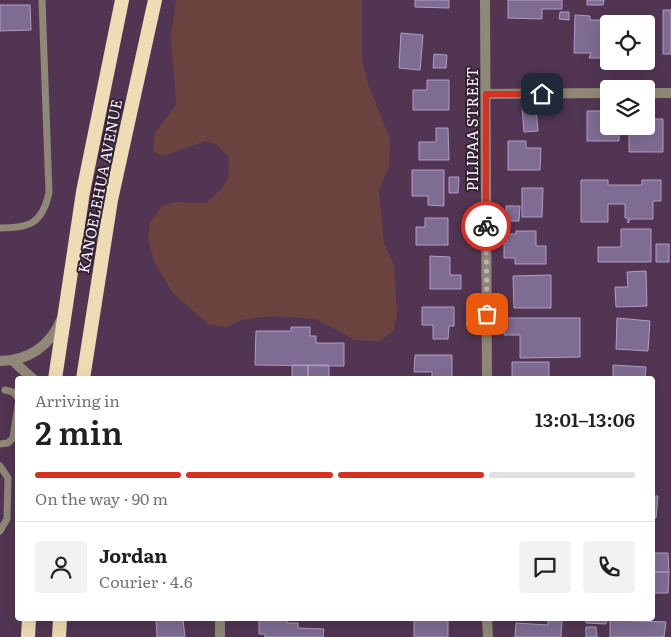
<!DOCTYPE html>
<html lang="en">
<head>
<meta charset="utf-8">
<style>
	body { margin:0; font-family:Literata,serif; background:#f2f2f2; color:#202124; height:100vh; display:flex; flex-direction:column; font-size:19px; white-space:nowrap }
	* { box-sizing:border-box; margin:0 }
	p { font-size:16px; color:#757577 }
	.icon { flex:none; width:28px; height:28px; fill:none; stroke:currentColor; stroke-width:2; stroke-linecap:round; stroke-linejoin:round }
	.map { position:relative; flex:1; overflow:hidden }
	.panel { position:absolute; left:15px; top:376px; width:640px; height:245px; display:flex; flex-direction:column; background:#fff; border-radius:5px; box-shadow:0 5px 20px #0002 }
	.panel>* { flex:none }
	.fabs { position:absolute; left:600px; top:15px; display:grid; gap:10px }
	.fabs a { display:grid; place-items:center; width:55px; height:55px; border-radius:5px; background:#fff; box-shadow:0 5px 20px #0002; font-size:25px }
	.pin { position:absolute; display:grid; place-items:center; width:42px; height:42px; color:#fff; margin:-21px; border-radius:10px; box-shadow:0 2px 8px #0006 }
	.courier { position:absolute; display:grid; place-items:center; width:50px; height:50px; margin:-25px; border:4px solid #d93025; border-radius:50%; background:#fff; color:#222; box-shadow:0 1px 6px #0007 }
	.headline em { font-style:normal; font-weight:600 }
	.headline div { display:flex; flex-direction:column-reverse }
	.headline { display:flex; align-items:center; justify-content:space-between; height:85px; padding:0 20px }
	h1 { font-size:32px; font-weight:600; line-height:38px }
	.bar { display:grid; grid-template-columns:repeat(4,1fr); gap:8px 5px; align-content:center; height:60px; padding:0 20px }
	.bar i { height:6px; border-radius:4px; background:#e0e0e0 }
	.bar .selected { background:#d93025 }
	.bar p { grid-column:span 4 }
	.line { display:flex; align-items:center; gap:12px; padding:0 20px; border-top:1px solid #e0e0e0 }
	.line div { flex:1 }
	.round { display:grid; place-items:center; flex:none; width:52px; height:52px; border-radius:5px; background:#f2f2f2 }
	.map>svg:first-child { display:block }
</style>
</head>
<body>
<div class="map">
<svg width="671" height="637" viewBox="0 0 671 637">
	<rect width="100%" height="100%" fill="#523552"/>
	<!-- green -->
	<path fill="#6b433e" d="M176,0H362V60L368,84L390,139L389,166L379,190L384,243L394,265L397,314L393,331L380,341L355,340L316,319L271,316L241,320L226,327L208,324L172,292L154,261L148,238L150,222L162,206L176,202L206,203C225,187 231,181 228,156L217,145L205,141L163,156L153,151L155,133L176,105L171,34Z"/>
	<!-- building -->
	<path fill="#7f6c92" stroke="#b19dc5" d="M415,0H449V8L415,7Z
		M508,0H562V9H542V19L508,18Z
		M587,0H604L603,5H587Z
		M0,5H30L31,30L0,31Z
		M663,10H671V54H663Z
		M560,12H569V20L559,19Z
		M575,15L590,16V20H606L605,58H589L591,53H574Z
		M646,30H651L650,48H646Z
		M401,33L423,35L420,70L399,68Z
		M434,54L447,55L446,68H433Z
		M427,80H449V110H413V90H427Z
		M522,107H536L538,131L524,132Z
		M587,111H609V126H619V141H587Z
		M646,119H663V152H629V126H646Z
		M436,128H448L449,160H419V142H436Z
		M508,141H526V148H541L540,170H508Z
		M412,170H444V206L428,205V196H412Z
		M449,177H459L458,193H449Z
		M581,180H608V185H642V180H661V201H653V219H630L628,223V218H625V204H608V222H581Z
		M522,188H543L542,217H522Z
		M506,206H520L519,221H506Z
		M425,218H448V245H416V227H425Z
		M621,229H651V262H598V247H621Z
		M516,231H536V246H546V264H515V258H504V243H507V234H516Z
		M656,244H669V262H656Z
		M430,256L450,257V275H461V289H430Z
		M646,271L647,306L616,307L615,287H628L627,272Z
		M551,275V308H514L513,276Z
		M422,307H454V326H449L448,339H433V325H422Z
		M504,318H580V357L520,358V335H504Z
		M617,318L650,321L648,351L616,349Z
		M291,327H310V336H316V343H344V366L255,365L256,331H291Z
		M415,355H452V379H432V372H414Z
		M512,362H549V379H512Z
		M292,365H308V379H292Z
		M308,365H329V379H308Z
		M613,365L646,367L645,379H613Z
		M652,496H658L656,518L652,517Z
		M652,553H668L669,572H652Z
		M654,572H669L668,593H652Z
		M183,619L185,637H157L156,620Z
		M259,619L287,620V623H298V628L324,629L323,637H265V634H259Z
		M414,619H448V637H414Z
		M548,619L562,620L561,637H515L516,623L548,625Z
		M586,619H607L606,624L586,623Z
		M610,620L666,622L664,637H610Z
		M586,627H596L597,637H586Z"/>
	<g fill="none" stroke-linecap="round" stroke-linejoin="round">
		<!-- service -->
		<path stroke="#908877" stroke-width="7" d="M0,228C29,228 42,224 49,193L42,0
			M5,390L13,392L18,398
			M0,444L8,443L13,438L18,405
			M0,466L8,478L7,519L0,531"/>
		<!-- minor -->
		<path stroke="#908877" stroke-width="10" d="M485,0L487,379
			M646,93H671
			M486,94L609,93
			M0,361C28,361 50,346 61,320
			M13,361L33,379
			M487,619L488,637
			M220,637V619"/>
		<!-- trunk -->
		<path stroke="#eedcb4" stroke-width="14" d="M55,379L83,192L122,0
			M83,379L111,200L155,0
			M28,637L29,619
			M59,637L60,619"/>
	</g>
	<g fill="none" stroke-linecap="round" stroke-linejoin="round">
		<!-- done -->
		<path stroke="#c2afc2" stroke-width="5" stroke-dasharray="0 9" d="M486,226L487,314"/>
		<!-- route -->
		<path stroke="#d93025" stroke-width="6" d="M486,226V94H542"/>
	</g>
	<g text-anchor="middle" dominant-baseline="central" stroke-width="4" stroke-linejoin="round" paint-order="stroke">
		<!-- street labels -->
		<g font-size="15" fill="#fef0fe" stroke="#302230">
			<text transform="translate(471 129) rotate(-90)">PILIPAA STREET</text>
			<text transform="translate(99 186) rotate(-79)">KANOELEHUA AVENUE</text>
		</g>
	</g>
</svg>
<div class="fabs">
<a><svg class="icon" aria-label="locate" viewBox="0 0 24 24"><circle cx="12" cy="12" r="6"/><path d="M12 2v4M12 18v4M2 12h4M18 12h4"/></svg></a>
<a><svg class="icon" aria-label="layers" viewBox="0 0 24 24"><path d="M12 4l9 5-9 5-9-5zM3 14l9 5 9-5"/></svg></a>
</div>
<div class="pin" style="left:487px;top:314px;background:#ea580c"><svg class="icon" aria-label="bag" viewBox="0 0 24 24"><path d="M5 8h14l-1 12H6zM9 8a3 3 0 0 1 6 0"/></svg></div>
<div class="pin" style="left:542px;top:94px;background:#1f2937"><svg class="icon" aria-label="home" viewBox="0 0 24 24"><path d="M3 11l9-7 9 7M6 9v11h12V9"/></svg></div>
<div class="courier" style="left:486px;top:226px"><svg class="icon" aria-label="bike" viewBox="0 0 24 24"><circle cx="6" cy="16" r="4"/><circle cx="18" cy="16" r="4"/><path d="M6 16l4-8h5l3 8M10 8l3 8H6M13 5h3"/></svg></div>
<section class="panel">
<div class="headline"><div><h1>2 min</h1><p>Arriving in</p></div><em>13:01–13:06</em></div>
<div class="bar"><i class="selected"></i><i class="selected"></i><i class="selected"></i><i></i><p>On the way · 90 m</p></div>
<div class="line" style="height:90px"><a class="round"><svg class="icon" aria-label="person" viewBox="0 0 24 24"><circle cx="12" cy="8" r="4"/><path d="M4 21q1-7 8-7t8 7"/></svg></a><div><b>Jordan</b><p>Courier · 4.6</p></div><a class="round"><svg class="icon" aria-label="chat" viewBox="0 0 24 24"><path d="M4 5h16v11H9l-5 4z"/></svg></a><a class="round"><svg class="icon" aria-label="phone" viewBox="0 0 24 24"><path d="M5 4h4l2 5-3 2q2 4 5 5l2-3 5 2v4C11 20 4 13 5 4z"/></svg></a></div>
</section>
</div>
</body>
</html>
